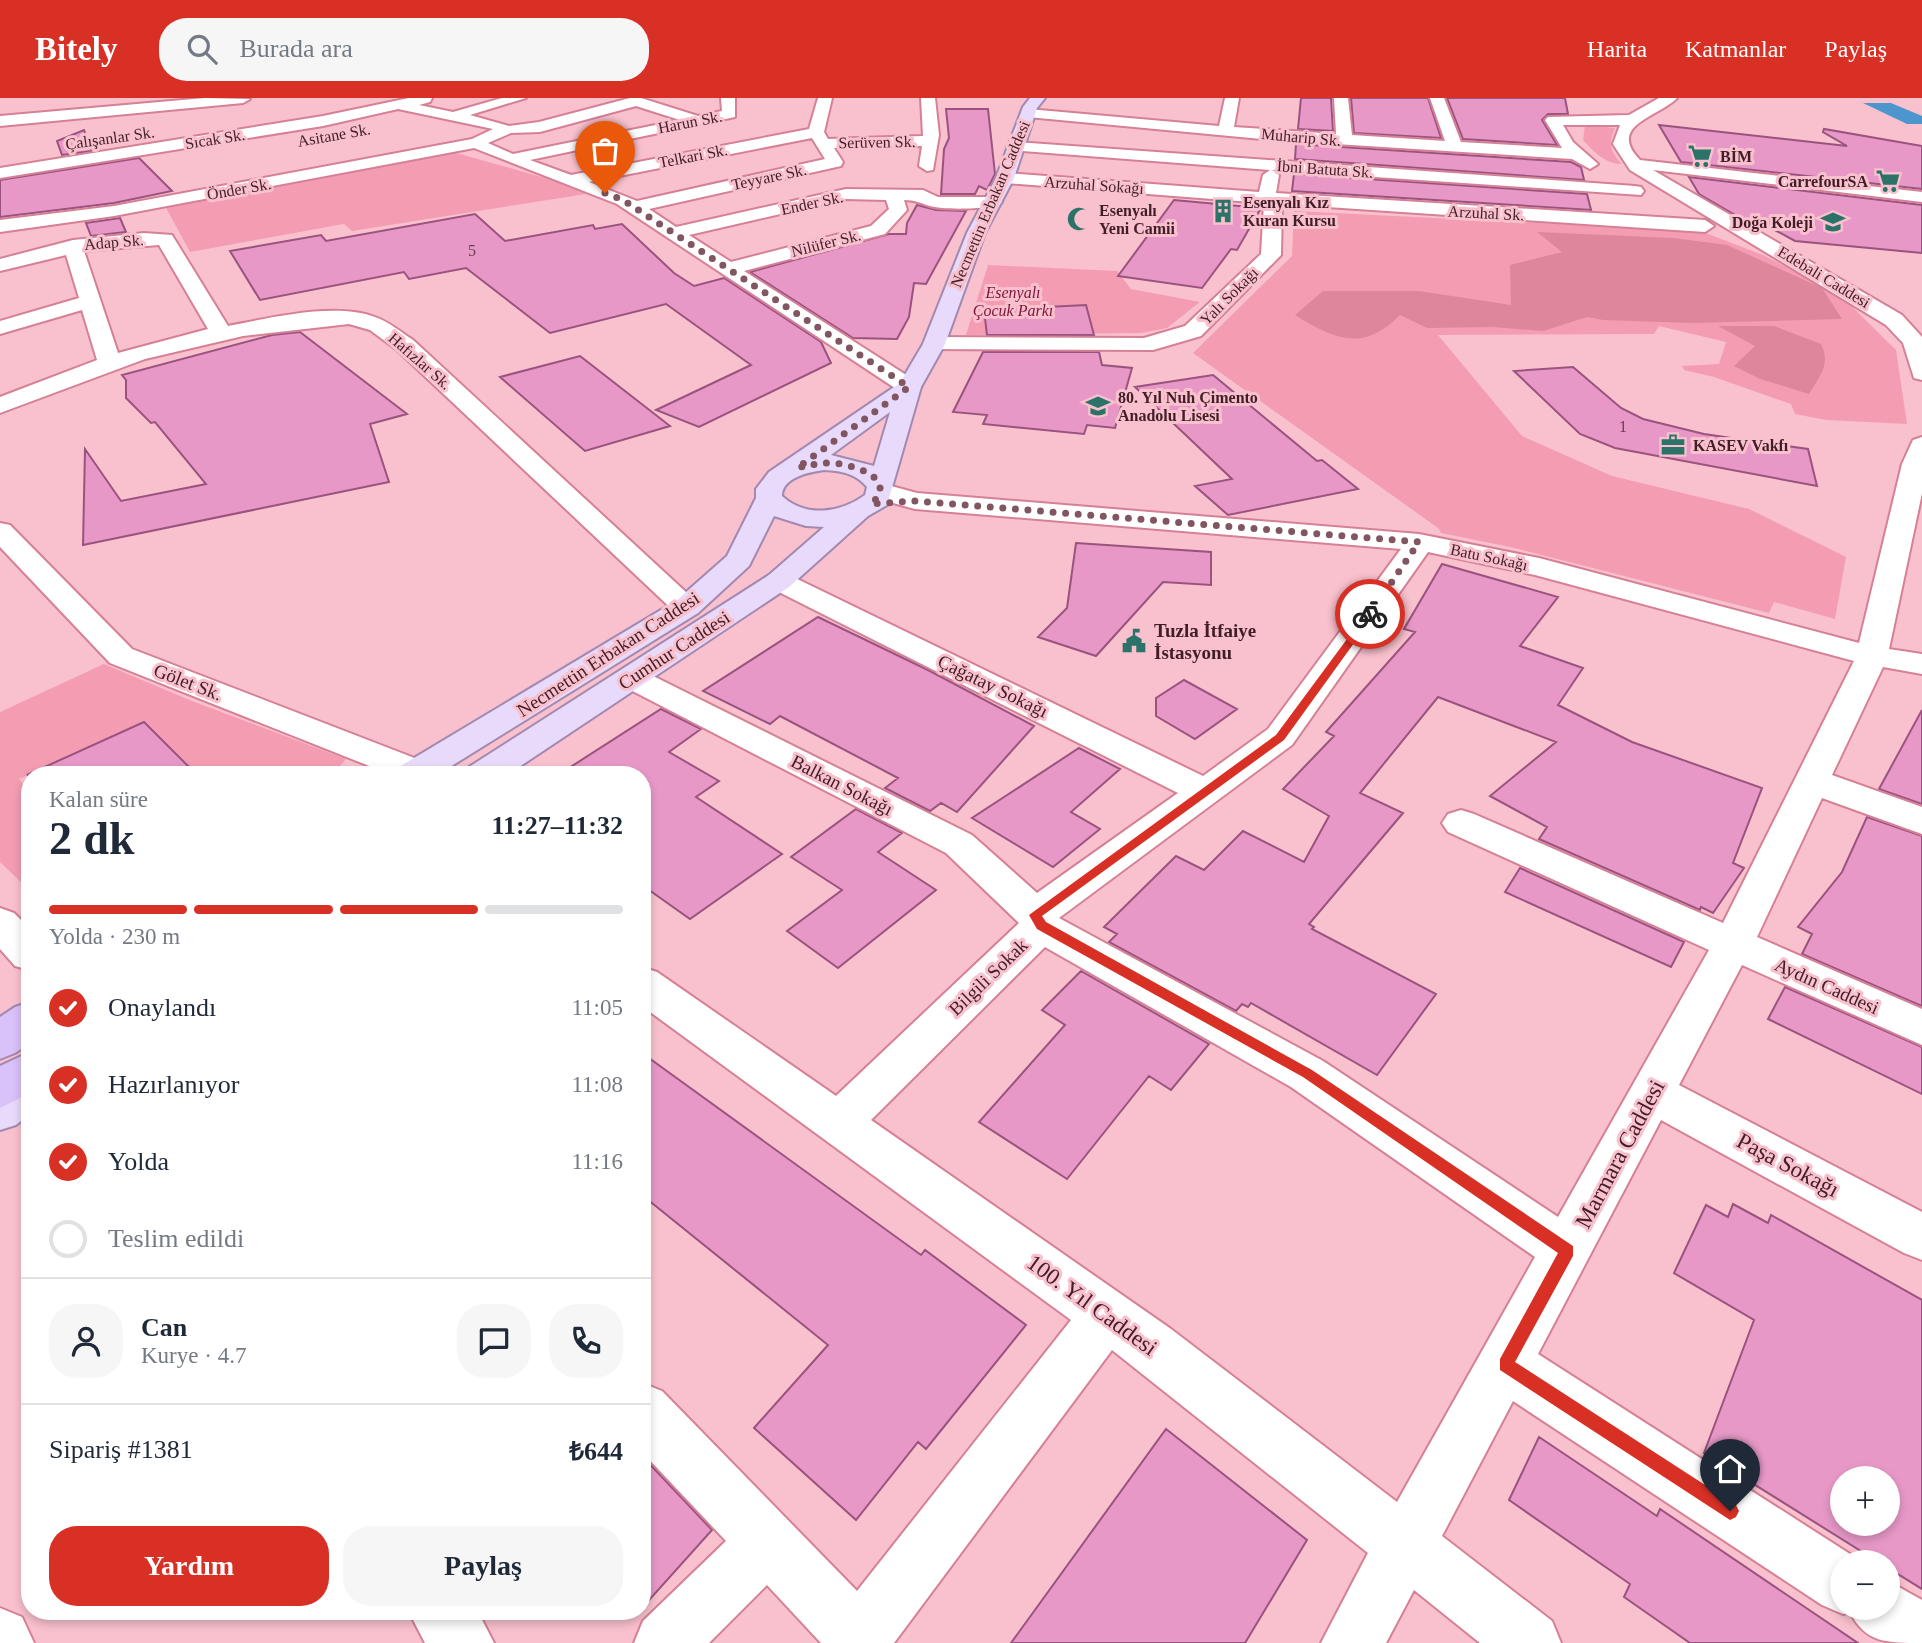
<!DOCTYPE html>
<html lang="tr">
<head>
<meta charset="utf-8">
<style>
	body { margin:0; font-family:Georgia,serif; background:#f6f6f7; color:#1f2937; height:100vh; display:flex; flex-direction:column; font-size:26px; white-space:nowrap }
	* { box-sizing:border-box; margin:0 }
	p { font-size:23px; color:#747a83 }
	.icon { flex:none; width:38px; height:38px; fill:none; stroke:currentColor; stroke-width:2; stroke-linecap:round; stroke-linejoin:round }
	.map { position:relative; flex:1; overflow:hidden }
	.drawer { position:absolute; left:21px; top:668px; width:630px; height:854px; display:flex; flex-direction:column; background:#fff; border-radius:28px; box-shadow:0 4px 10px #0003 }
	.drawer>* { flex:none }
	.buttons { position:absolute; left:1830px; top:1368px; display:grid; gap:14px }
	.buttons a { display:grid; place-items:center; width:70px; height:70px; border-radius:50%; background:#fff; box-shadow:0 4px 10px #0003; font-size:35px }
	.pin { position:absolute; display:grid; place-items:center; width:60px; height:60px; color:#fff; margin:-72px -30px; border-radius:50% 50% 50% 0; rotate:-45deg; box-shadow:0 0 7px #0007 }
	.pin .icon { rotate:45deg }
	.courier { position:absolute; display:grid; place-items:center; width:70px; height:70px; margin:-35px; border:5px solid #d93025; border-radius:50%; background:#fff; color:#222; box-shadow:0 2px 9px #0007 }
	.summary em { font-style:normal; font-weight:600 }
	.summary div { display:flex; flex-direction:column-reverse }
	.summary { display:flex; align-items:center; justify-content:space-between; height:119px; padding:0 28px }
	h1 { font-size:46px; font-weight:600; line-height:52px }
	.bar { display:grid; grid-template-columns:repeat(4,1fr); gap:10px 7px; align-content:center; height:84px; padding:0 28px }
	.bar i { height:9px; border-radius:5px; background:#e0e1e3 }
	.bar .current { background:#d93025 }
	.bar p { grid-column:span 4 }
	.line { display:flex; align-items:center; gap:18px; padding:0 28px; border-top:2px solid #e0e1e3 }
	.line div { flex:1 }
	.round { display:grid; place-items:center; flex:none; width:74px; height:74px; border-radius:28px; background:#f6f6f7 }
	ol { padding:0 28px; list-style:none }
	li { display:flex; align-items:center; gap:21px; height:77px }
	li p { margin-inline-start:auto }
	li .icon { padding:7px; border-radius:50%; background:#d93025; color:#fff; stroke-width:4 }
	li:last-child { color:#747a83 }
	li i { width:38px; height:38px; border:4px solid #e0e1e3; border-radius:50% }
	.cta { display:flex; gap:14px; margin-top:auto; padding:14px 28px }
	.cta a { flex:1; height:80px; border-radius:28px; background:#d93025; color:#fff; font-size:28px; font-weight:600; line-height:80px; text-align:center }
	.cta a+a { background:#f6f6f7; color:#1f2937 }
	header { display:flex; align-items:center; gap:42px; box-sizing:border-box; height:98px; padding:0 35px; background:#d93025; color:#fff }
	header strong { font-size:33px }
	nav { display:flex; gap:38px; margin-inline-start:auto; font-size:24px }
	.search { width:490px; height:63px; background:#f6f6f7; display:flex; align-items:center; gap:18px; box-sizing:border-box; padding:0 24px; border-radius:28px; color:#747a83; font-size:26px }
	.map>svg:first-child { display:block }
</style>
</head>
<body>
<header>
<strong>Bitely</strong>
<div class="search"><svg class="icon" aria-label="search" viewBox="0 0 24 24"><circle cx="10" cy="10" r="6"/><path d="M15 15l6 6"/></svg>Burada ara</div>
<nav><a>Harita</a><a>Katmanlar</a><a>Paylaş</a></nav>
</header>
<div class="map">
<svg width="1922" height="1545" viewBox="0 0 1922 1545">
	<rect width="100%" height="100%" fill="#f9c1cd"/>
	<!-- green -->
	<path fill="#f49db2" d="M1585,27L1615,30C1608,46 1610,53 1622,66C1605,66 1594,54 1583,42Z
		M449,53L556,83L586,96L352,133L344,126L190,154L165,108Z
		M1294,113L1700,133L1763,157L1839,196L1896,252L1907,326L1826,322L1795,316L1791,306L1714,279L1684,272L1682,268L1719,266L1726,244L1659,228L1654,236L1438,237L1522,338L1612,378L1749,411L1846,459L1835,521L1774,504L1769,515L1510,449L1441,435L1438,430L1193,255L1292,158Z
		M988,167L1117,173L1131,191L1200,204L1167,230L1141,235L966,237Z
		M104,566L192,603L346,661L332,677H197L144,625L19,681L30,694V793L0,764V614Z"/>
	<!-- forest -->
	<path fill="#de869c" d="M1537,134L1674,140L1727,147L1822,190L1842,221L1692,225L1603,222L1587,219L1543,233L1492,229L1427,230L1400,217C1364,254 1335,242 1295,217L1323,193H1419L1511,207L1510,167L1562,154Z
		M1718,228H1774L1821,246C1831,266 1820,278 1809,296L1760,281L1734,268L1755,248Z"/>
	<!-- water -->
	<path fill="#4c95cd" d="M1863,5H1891L1922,18V26H1907Z"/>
	<!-- building -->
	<path fill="#e798c7" stroke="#9a537f" stroke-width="2" fill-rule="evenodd" d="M1301,0H1331L1333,33L1298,31Z
		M1351,0H1428L1441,40L1354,35Z
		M1447,0H1565L1568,16H1548L1542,22L1557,47L1463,41Z
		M946,11H988L995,76L987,92L979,88L975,96H941L944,51L949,40Z
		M1659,27L1847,48L1823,34L1824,31L1922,48V91L1681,64Z
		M84,32L92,53L62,57L57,43Z
		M1296,46L1571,64L1581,69L1584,82L1295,61Z
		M139,60L172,93L114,105L0,119V82Z
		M1294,76L1587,96L1591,112L1292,93Z
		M1689,79L1922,107V155L1795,143L1762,125H1749L1699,96Z
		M1174,102L1261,110L1237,152L1231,151L1202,190L1118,178Z
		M917,107L936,112L966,113L926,186L914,185L909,219L897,241L853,240L750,174L889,136H906L907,125Z
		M475,116L505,143L593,127L595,131L622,126L674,175L694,188L724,180L821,244L831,265L699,329L656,312L751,267L666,206L550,235L466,170L409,181L404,174L260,202L230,153L321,137L326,143Z
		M120,120L126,134L91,138L86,125Z
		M1086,207L1094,237H987L984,212Z
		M300,234L407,316L370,326L389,384L83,447L85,351L121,403L206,386L155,324L151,325L126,300V282L122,277L272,237Z
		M983,254H1099L1102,267L1132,270L1115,330L1087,327L1084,336L983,326L987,317L953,314Z
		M580,258L670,328L585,353L500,279Z
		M1573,269L1621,310L1643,321L1704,336L1808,351L1817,388L1615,350L1580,336L1514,273Z
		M1213,277L1317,363L1322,362L1358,391L1228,417L1195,388L1232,381L1135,289Z
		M1076,445L1211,454V487L1163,484L1096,558L1038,539L1067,510Z
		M1442,466L1558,499L1520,548L1583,570L1558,607L1632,644L1762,690L1733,765L1744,770L1713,815L1701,809L1700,812L1539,741L1547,729L1490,698L1556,644L1438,599L1360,695L1403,715L1309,826L1314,829L1312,831L1436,896L1377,977L1251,905L1248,909L1242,906L1236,913L1109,844L1117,836L1104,829L1176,758L1204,772L1243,733L1304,764L1329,718L1283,691L1334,638L1326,634L1415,534L1404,531Z
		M818,519L928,572L1034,628L957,714L941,705L930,713L885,690L898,680L780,618L770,626L703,593Z
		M1184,582L1237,611L1195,641L1156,618V600Z
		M661,611L701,631L669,654L719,683L696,699L782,756L690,821L642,787V677H558Z
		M1922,612V706L1879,691Z
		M144,624L197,677H27Z
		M1079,650L1120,671L1071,714L1100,731L1053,769L972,720Z
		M856,711L902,735L878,754L936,792L838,870L787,833L842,792L791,759Z
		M1867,719L1922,738V908L1802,856L1812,836L1798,829L1842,774Z
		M1520,770L1684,844L1671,869L1505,794Z
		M1081,873L1209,946L1171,992L1149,978L1067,1081L979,1024L1065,927L1042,912Z
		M1785,889L1922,949V996L1768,921Z
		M642,955L921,1157L925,1152L1026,1227L926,1351L918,1344L856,1422L754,1330L828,1247L642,1097Z
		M1733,1106L1768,1125L1771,1117L1922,1202V1491L1888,1470V1465H1880L1704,1355L1754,1222L1674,1175L1706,1107L1728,1119ZM1843,1381H1888V1426H1843Z
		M1166,1331L1307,1442L1245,1545H1011Z
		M1539,1339L1657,1418L1660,1411L1858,1545H1690L1624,1499L1630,1486L1509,1402Z
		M642,1358L712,1432L642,1510Z"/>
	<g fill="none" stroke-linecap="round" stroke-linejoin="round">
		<!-- minor casing -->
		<g stroke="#d68096" stroke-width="4">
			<path id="minor" d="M205,0L250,1L243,5L0,28V18Z
				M409,0H432L430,4L419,7L453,14L502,0H526L470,17L509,28L539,24L630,0H641L698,18L722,13L721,0H735V19L530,62L571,77L809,31L818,0H832L824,34L828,41L923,38L921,0H935L939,37L933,72L927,73L919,68L922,48L834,50L843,64L841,68L649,111L676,129L846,91L923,92L938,99H993L1002,104C995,112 942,112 930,108C920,105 915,102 904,102L907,112L885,136L744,173L917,284L921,289L917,294H901L617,106L474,50L114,118L0,134V122L114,108L472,41L493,31L398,11L323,28L0,80V70L323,18ZM636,8L680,22L513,56L488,45L511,35L540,34ZM812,40L825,61L637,103L589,84ZM846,101L886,102L889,111L871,128L731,164L689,137Z
				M1225,0H1239L1234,29L1336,36L1334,0H1348L1352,37L1445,43L1430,0H1444L1461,44L1562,50L1545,22L1548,19L1629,17L1659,0H1677C1659,19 1606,27 1640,62L1922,94V104L1653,72L1902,217L1922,239V282L1914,280L1903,245L1886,227L1630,72L1613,46L1620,27H1563L1573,44L1598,66L1590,71L1572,61L1272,42L1028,19L1021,15L1028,11L1219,28Z
				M1015,44L1635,88L1641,89L1644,93L1641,97L1272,72L1279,77L1276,95L1705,122L1714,128L1705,134L1282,106L1281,157L1201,238L1153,252L926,251L923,246L926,241L934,239L1144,240L1185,228L1261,156L1264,105L1005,85L996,80L1005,75L1259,94L1263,77L1270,72L1009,52L1007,49Z
				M144,135L172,137L228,228C269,220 335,204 375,219C389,224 401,234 413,242L702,509L698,515L687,518L676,515L397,252L370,232L349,226L243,238L145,261L0,315V299L97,262L82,212L0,236V223L79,200L66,157L0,173V161L73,142ZM159,147L208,231L118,255L84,153Z
				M1922,339V395L1889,551L1922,556V576L1883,569L1832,677L1922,709V736L1822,700L1757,839L1922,911V947L1742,867L1679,987L1922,1114V1162L1904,1155L1661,1022L1538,1256L1864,1465H1843V1510H1888V1483L1922,1502V1545C1887,1545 1865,1545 1850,1514L1843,1516L1822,1507L1513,1303L1442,1438L1552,1523L1561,1545H1480L1414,1492L1386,1545H1321L1368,1455L1112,1252L894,1545H821L767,1487L709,1545H634L643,1523L726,1443L642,1354V1285L662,1293L857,1493L1071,1222L642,908V869L657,874L836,998L1019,825L946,755L621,587L616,580L621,573L632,570L643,573L972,737L1037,795L1178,695L769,489L764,483L769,477L779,474L789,477L1203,678L1268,631L1401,451L915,411L871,399L867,393L871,387L880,385L917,395L1419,436L1539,460L1859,545L1902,366L1913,342ZM1428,454L1535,477L1854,563L1723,825L1474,716L1461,712L1448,716L1442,725L1448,734L1709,852L1558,1119L1323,963L1059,820L1292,647ZM1045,849L1291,989L1535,1159L1397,1404L1171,1231L871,1022Z
				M0,425L10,427L132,551L430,666L435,674L433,677H392L110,565L0,449Z
				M0,810L14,815L30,831V872L15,868L0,851Z
				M0,1510L22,1519L34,1545H0Z
				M409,1514H478L494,1545H425Z"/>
		</g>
		<!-- major casing -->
		<g stroke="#a388b0" stroke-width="4">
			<path id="major" d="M1030,0H1045L1037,10L1014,80L985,135L945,246L921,289L887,407L868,418L789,489L507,677H464L469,669L769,477L824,429L806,428L774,418L749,468L698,515L437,677H394L399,669L676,503L727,458L756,400V391L769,374L900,285L923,246L967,135L996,80L1023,9ZM890,314L874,368L831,357ZM824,372C841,373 855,375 867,389L865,397C840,415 806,420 782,398C782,379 810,374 824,372Z
				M30,970V1016L16,1027L0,1032V987L14,976Z"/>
		</g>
		<!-- highway casing -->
		<g stroke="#a388b0" stroke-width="4">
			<path id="highway" d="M30,904V945L15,955L0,961V919L15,909Z
				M30,954V995L0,1010V968Z"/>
		</g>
		<!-- minor -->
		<use href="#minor" fill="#fff" fill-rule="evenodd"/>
		<!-- major -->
		<use href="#major" fill="#e8dafb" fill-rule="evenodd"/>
		<!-- highway -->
		<use href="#highway" fill="#d9c1f9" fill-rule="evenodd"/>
	</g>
	<!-- route -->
	<path fill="#d93025" d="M1367,514L1375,516L1284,642L1042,818L1046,824L1312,972L1573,1148V1158L1515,1264L1736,1407L1739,1413L1736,1419L1730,1422L1500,1272V1261L1558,1155L1303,979L1037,831L1029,817L1276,637Z"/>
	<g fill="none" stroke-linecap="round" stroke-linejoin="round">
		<!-- done -->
		<path stroke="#815661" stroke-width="7" stroke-dasharray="0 12.6" d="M605,95L623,102L909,289L797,370C809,367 819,365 831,365C852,366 900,380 871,406L915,403L990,409L1419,444L1370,516"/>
	</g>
	<!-- icons -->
	<defs>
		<g id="supermarket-bare" transform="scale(1.89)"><path d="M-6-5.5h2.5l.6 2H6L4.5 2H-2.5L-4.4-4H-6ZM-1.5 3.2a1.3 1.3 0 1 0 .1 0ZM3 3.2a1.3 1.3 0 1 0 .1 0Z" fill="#2b7269" stroke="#f9c1cd" stroke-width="2.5" paint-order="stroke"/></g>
		<g id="building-bare" transform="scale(1.89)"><path d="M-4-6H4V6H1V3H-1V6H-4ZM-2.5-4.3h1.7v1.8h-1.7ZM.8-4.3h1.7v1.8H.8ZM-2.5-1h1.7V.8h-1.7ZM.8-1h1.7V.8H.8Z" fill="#2b7269" stroke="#f9c1cd" stroke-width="2.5" paint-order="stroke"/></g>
		<g id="mosque-bare" transform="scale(1.89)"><path d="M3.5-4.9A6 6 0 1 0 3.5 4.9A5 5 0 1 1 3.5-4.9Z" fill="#2b7269" stroke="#f9c1cd" stroke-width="2.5" paint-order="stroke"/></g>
		<g id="school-bare" transform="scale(1.89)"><path d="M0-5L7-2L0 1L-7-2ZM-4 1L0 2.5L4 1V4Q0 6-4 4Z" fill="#2b7269" stroke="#f9c1cd" stroke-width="2.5" paint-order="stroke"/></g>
		<g id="office-bare" transform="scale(1.89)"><path d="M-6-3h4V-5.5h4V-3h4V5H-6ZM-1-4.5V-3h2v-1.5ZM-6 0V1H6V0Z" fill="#2b7269" stroke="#f9c1cd" stroke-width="2.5" paint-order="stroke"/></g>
		<g id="civic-bare" transform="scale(1.89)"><path d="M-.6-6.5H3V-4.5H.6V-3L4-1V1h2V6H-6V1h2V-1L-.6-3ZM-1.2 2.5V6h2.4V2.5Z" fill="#2b7269" stroke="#f9c1cd" stroke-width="2.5" paint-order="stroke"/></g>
	</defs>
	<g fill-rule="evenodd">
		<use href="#supermarket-bare" x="1700" y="58"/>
		<use href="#supermarket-bare" x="1888" y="83"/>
		<use href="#building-bare" x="1223" y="113"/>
		<use href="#mosque-bare" x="1079" y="121"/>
		<use href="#school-bare" x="1833" y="124"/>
		<use href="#school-bare" x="1098" y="308"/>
		<use href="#office-bare" x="1673" y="347"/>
		<use href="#civic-bare" x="1134" y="543"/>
	</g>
	<g text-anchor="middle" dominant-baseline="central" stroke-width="6" stroke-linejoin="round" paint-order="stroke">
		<!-- far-street labels -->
		<g font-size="16" fill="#401d27" stroke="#f9c1cd">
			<text transform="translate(690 24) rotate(-11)">Harun Sk.</text>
			<text transform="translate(334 37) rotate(-10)">Asitane Sk.</text>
			<text transform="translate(1301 39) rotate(5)">Muharip Sk.</text>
			<text transform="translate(110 40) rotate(-8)">Çalışanlar Sk.</text>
			<text transform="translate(215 41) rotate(-9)">Sıcak Sk.</text>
			<text transform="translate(877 44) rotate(-1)">Serüven Sk.</text>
			<text transform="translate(693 58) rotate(-11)">Telkari Sk.</text>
			<text transform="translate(1325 71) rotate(4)">İbni Batuta Sk.</text>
			<text transform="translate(769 79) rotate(-12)">Teyyare Sk.</text>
			<text transform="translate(1094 87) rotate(4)">Arzuhal Sokağı</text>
			<text transform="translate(239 91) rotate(-10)">Önder Sk.</text>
			<text transform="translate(812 105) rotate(-12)">Ender Sk.</text>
			<text transform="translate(990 106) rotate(-67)">Necmettin Erbakan Caddesi</text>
			<text transform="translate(1486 115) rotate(3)">Arzuhal Sk.</text>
			<text transform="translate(114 144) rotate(-5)">Adap Sk.</text>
			<text transform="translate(826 145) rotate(-14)">Nilüfer Sk.</text>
			<text transform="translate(1824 179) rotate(31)">Edebali Caddesi</text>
			<text transform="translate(1229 198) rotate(-45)">Yalı Sokağı</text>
			<text transform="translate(420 263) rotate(41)">Hafızlar Sk.</text>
			<text transform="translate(1489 459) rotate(12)">Batu Sokağı</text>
		</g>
		<!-- far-poi labels -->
		<g font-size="16" font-weight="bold" fill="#401d27" stroke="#f9c1cd" text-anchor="start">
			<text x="1720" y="58">BİM</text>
			<text x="1868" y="83" text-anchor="end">CarrefourSA</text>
			<text x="1243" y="104">Esenyalı Kız<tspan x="1243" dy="18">Kuran Kursu</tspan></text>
			<text x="1099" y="112">Esenyalı<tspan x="1099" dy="18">Yeni Camii</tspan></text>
			<text x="1813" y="124" text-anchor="end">Doğa Koleji</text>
			<text x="1118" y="299">80. Yıl Nuh Çimento<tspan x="1118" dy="18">Anadolu Lisesi</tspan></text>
			<text x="1693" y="347">KASEV Vakfı</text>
		</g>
		<!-- number labels -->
		<g font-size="16" fill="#6a3c4f">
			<text x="472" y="152">5</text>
			<text x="1623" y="328">1</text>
		</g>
		<!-- far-park labels -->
		<g font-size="16" font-style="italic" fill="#7d143d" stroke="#f9c1cd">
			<text x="1013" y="194">Esenyalı<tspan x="1013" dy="18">Çocuk Parkı</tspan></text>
		</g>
		<!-- poi labels -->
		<g font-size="19" font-weight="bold" fill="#401d27" stroke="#f9c1cd" text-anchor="start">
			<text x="1154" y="532">Tuzla İtfaiye<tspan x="1154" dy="22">İstasyonu</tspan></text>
		</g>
		<!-- street labels -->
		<g font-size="19" fill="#401d27" stroke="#f9c1cd">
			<text transform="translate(674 552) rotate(-33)">Cumhur Caddesi</text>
			<text transform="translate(608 556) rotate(-33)">Necmettin Erbakan Caddesi</text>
			<text transform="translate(188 584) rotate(21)">Gölet Sk.</text>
			<text transform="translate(993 588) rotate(26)">Çağatay Sokağı</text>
			<text transform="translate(842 687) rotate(27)">Balkan Sokağı</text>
			<text transform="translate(988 879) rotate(-44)">Bilgili Sokak</text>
			<text transform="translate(1827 888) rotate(24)">Aydın Caddesi</text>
		</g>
		<!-- near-street labels -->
		<g font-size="23" fill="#401d27" stroke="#f9c1cd">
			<text transform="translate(1620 1056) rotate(-62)">Marmara Caddesi</text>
			<text transform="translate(1788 1067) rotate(28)">Paşa Sokağı</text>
			<text transform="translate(1092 1207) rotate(36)">100. Yıl Caddesi</text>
		</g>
	</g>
</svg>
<div class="buttons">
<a>+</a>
<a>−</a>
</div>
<div class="pin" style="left:605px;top:95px;background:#ea580c"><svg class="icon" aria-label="bag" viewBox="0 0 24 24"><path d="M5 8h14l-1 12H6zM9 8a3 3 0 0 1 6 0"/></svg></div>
<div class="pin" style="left:1730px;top:1413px;background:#1f2937"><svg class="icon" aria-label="home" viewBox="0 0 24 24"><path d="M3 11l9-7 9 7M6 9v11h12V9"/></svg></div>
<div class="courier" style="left:1370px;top:516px"><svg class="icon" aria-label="bike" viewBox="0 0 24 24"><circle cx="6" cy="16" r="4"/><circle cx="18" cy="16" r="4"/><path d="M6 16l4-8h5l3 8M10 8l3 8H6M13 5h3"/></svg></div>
<section class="drawer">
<div class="summary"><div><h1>2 dk</h1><p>Kalan süre</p></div><em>11:27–11:32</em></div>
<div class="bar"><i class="current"></i><i class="current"></i><i class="current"></i><i></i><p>Yolda · 230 m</p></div>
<ol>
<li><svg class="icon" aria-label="check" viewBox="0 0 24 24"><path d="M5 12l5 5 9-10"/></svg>Onaylandı<p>11:05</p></li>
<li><svg class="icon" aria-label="check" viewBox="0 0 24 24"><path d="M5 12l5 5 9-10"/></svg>Hazırlanıyor<p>11:08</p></li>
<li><svg class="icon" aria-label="check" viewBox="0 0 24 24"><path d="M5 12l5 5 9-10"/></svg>Yolda<p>11:16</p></li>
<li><i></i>Teslim edildi</li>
</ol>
<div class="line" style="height:126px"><a class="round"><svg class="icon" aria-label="person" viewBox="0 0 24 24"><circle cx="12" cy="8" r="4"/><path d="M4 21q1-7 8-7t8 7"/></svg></a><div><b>Can</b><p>Kurye · 4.7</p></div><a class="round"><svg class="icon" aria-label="chat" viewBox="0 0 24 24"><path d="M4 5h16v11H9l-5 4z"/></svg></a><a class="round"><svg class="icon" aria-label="phone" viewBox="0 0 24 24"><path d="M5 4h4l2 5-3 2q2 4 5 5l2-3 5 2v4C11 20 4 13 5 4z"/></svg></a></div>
<div class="line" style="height:91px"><div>Sipariş #1381</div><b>₺644</b></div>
<div class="cta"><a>Yardım</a><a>Paylaş</a></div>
</section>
</div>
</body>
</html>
